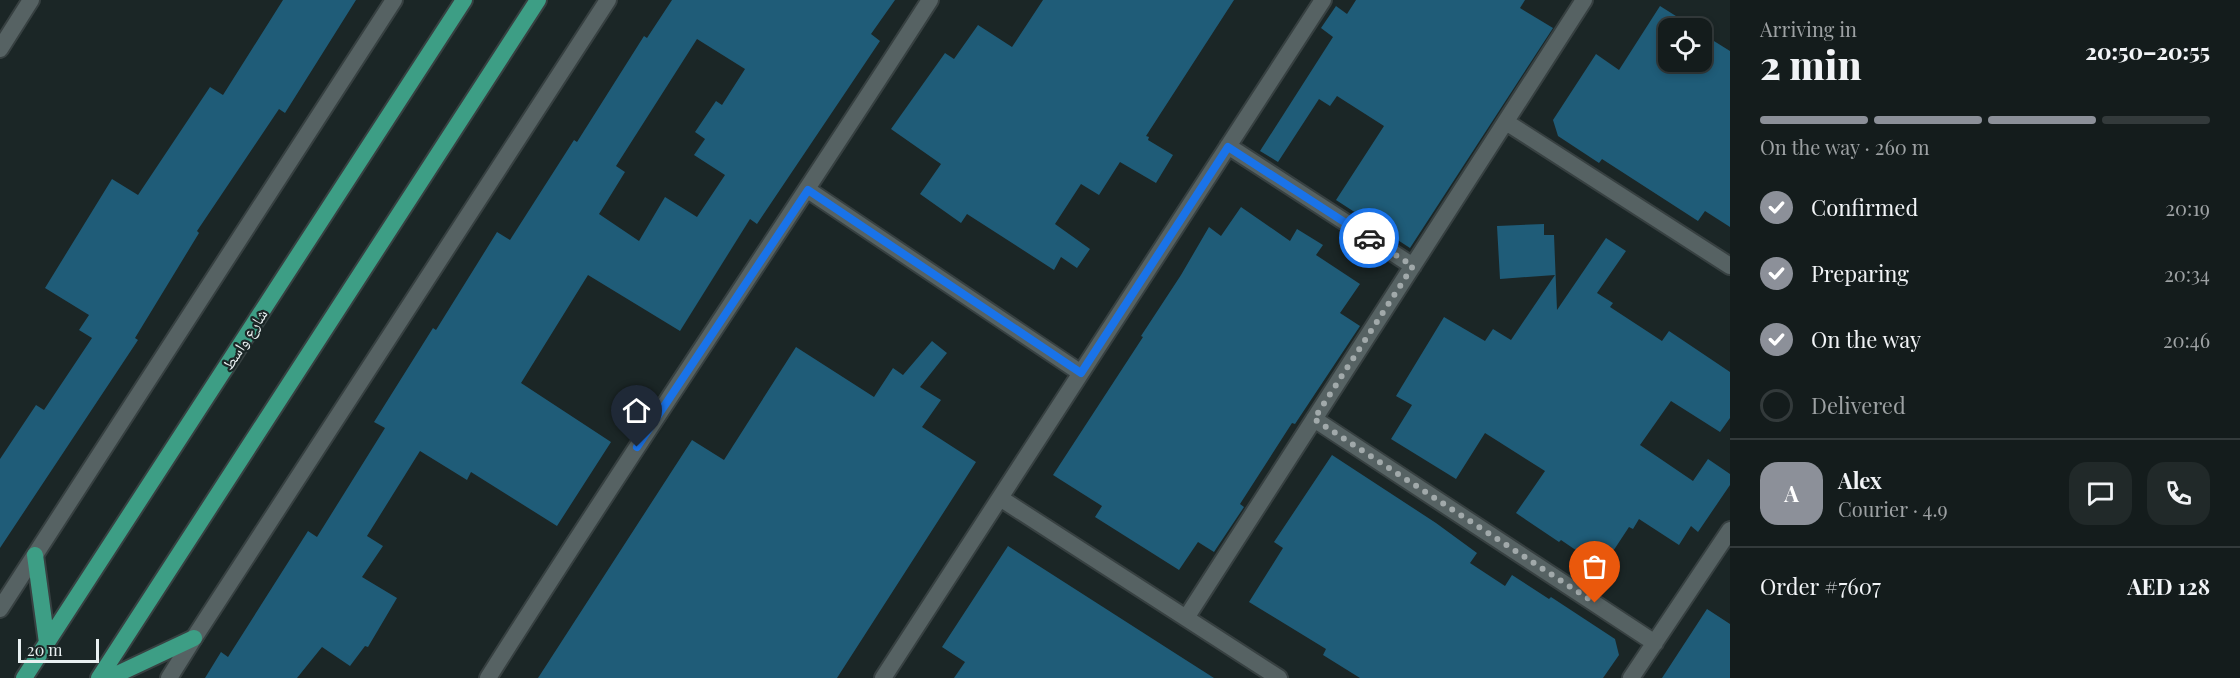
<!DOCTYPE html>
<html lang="en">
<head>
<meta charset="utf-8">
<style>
	body { margin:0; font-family:"Playfair Display","Noto Naskh Arabic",serif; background:#212929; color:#f1f3f6; height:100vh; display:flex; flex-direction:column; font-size:22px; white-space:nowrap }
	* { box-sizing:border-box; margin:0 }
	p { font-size:20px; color:#9da1a3 }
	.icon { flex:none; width:33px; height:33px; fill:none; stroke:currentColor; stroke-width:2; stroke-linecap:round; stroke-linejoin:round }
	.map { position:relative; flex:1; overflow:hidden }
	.details { display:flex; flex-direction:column; background:#141c1c; width:510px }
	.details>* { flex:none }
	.controls { position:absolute; left:1658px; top:18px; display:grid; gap:12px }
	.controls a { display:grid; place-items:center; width:54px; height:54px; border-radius:12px; background:#141c1c; box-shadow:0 3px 9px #0003,0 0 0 2px #333a3b; font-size:30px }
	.scale { position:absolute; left:18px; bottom:15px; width:81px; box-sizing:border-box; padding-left:6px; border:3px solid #e9f0f1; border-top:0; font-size:16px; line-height:21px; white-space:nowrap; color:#e9f0f1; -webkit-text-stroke:4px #1b2626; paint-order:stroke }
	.pin { position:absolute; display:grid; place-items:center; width:51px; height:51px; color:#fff; margin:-62px -26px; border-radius:50% 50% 50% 0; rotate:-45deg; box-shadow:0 0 6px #0007 }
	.pin .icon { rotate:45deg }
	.courier { position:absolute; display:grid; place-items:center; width:60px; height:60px; margin:-30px; border:4px solid #1a73e8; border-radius:50%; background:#fff; color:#222; box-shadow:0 2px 8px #0007 }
	.headline em { font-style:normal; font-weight:800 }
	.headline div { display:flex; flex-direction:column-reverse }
	.headline { display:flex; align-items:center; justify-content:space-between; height:102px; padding:0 30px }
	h1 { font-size:39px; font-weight:800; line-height:45px }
	.bar { display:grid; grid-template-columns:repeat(4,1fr); gap:9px 6px; align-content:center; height:72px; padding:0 30px }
	.bar i { height:8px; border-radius:4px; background:#333a3b }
	.bar .on { background:#8c9099 }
	.bar p { grid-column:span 4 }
	.line { display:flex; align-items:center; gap:15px; padding:0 30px; border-top:2px solid #333a3b }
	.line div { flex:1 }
	.round { display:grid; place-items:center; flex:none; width:63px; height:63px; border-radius:18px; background:#212929 }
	ol { padding:0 30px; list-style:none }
	li { display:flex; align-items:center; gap:18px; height:66px }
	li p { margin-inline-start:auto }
	li .icon { padding:6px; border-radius:50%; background:#8c9099; color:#fff; stroke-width:4 }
	li:last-child { color:#9da1a3 }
	li i { width:33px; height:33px; border:3px solid #333a3b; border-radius:50% }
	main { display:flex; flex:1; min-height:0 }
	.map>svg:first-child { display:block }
</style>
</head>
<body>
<main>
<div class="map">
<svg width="1730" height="678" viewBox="0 0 1730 678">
	<rect width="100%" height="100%" fill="#1b2626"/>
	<!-- building -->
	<path fill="#1f5c78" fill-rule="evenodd" d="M283,0H356L285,113L279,109L197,231L199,233L135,338L138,340L0,548V459L36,405L44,410L92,338L79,330L89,315L45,288L112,179L138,195L210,87L223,95Z
		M672,0H895L871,34L880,41L757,224L750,219L680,331L588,275L521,383L611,442L557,526L471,472L467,480L420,451L367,536L383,546L362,577L397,598L368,647L365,646L350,666L322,647L297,678H205L221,652L228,657L308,531L317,537L385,428L374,422L433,328L436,330L497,232L510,240L574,140L577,142L644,36L647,38ZM697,39L745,69L722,105L716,101L695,132L705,139L694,155L725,175L697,217L665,197L639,241L599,214L625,172L616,166Z
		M1043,0H1234L1146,136L1149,137L1148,140L1173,155L1156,183L1120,162L1099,195L1081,184L1055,224L1090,249L1077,268L1061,257L1054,270L967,214L961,223L920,194L941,164L891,129L945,53L954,59L978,25L1012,47Z
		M1356,0H1525L1520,8L1553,28L1410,248L1336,200L1384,126L1337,96L1330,106L1319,99L1278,162L1260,151L1333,37L1321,28L1336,6L1347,14Z
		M1660,6L1695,28H1668V62H1701V33L1730,51V227L1705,211L1698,221L1602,159L1599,163L1558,136L1553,120L1596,54L1619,70Z
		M1241,207L1290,241L1297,229L1323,245L1316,255L1360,284L1340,313L1360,326L1295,424L1292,423L1240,504L1244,507L1214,552L1198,542L1179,570L1095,517L1102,506L1053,475L1143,337L1141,336L1181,275L1209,227L1221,236Z
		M1544,224V235H1554L1557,310L1606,238L1626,251L1597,293L1613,303L1610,307L1662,341L1669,331L1730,372V418L1720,432L1671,401L1640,445L1693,481L1708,459L1730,474V485L1698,532L1691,526L1679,545L1639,519L1633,529L1629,527L1602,568L1561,540L1559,542L1516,513L1545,471L1485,433L1456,479L1391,439L1412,405L1396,396L1444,317L1485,341L1493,329L1511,340L1555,275L1500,279L1497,226Z
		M932,341L947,353L920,387L941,400L922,427L976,462L837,678H538L692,440L724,460L796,347L874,397L893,368L903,375Z
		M1332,455L1436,523L1477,553L1470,563L1505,586L1512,575L1549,599L1551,597L1615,639L1619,655L1603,678H1360L1323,655L1326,649L1249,602L1283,548L1274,542Z
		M1008,546L1167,648L1214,678H954L965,662L942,647Z
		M1707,609L1730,624V678H1662Z"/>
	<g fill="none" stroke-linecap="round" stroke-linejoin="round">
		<!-- minor casing -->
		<g stroke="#374041" stroke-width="20">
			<path id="minor" d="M0,49L31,0
				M1506,122L1730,266
				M1228,146L1413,266
				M808,190L1081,373
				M1314,419L1655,643
				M1000,498L1279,678
				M0,609L394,0
				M1186,618L1584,0
				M169,678L194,638L608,0
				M488,678C632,450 784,227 930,0
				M883,678L1323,0
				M1631,678L1730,530"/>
		</g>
		<!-- primary casing -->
		<g stroke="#374041" stroke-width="20">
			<path id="primary" d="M35,555L47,643
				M24,678L464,0
				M99,678L538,0
				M109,678L194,638"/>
		</g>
		<!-- minor -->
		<use href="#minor" stroke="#566263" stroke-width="16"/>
		<!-- primary -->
		<use href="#primary" stroke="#3d9e85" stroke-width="16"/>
	</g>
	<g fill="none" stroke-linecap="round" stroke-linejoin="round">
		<!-- done -->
		<path stroke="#a1a9aa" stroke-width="6" stroke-dasharray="0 10.8" d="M1369,238L1413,266L1314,419L1595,603"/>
		<!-- route -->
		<path stroke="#1a73e8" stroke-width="8" d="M637,447L808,190L1081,373L1228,147L1369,238"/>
	</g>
	<g text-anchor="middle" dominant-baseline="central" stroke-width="4.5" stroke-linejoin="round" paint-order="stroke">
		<!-- street labels -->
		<g font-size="16" fill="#e9f0f1" stroke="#1b2626">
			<text transform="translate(244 339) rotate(-57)">شارع واسط</text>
		</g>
	</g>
</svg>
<div class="controls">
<a><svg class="icon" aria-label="locate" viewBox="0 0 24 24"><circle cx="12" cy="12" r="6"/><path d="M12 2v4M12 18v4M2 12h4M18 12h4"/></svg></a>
</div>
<div class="scale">20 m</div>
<div class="pin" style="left:1595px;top:603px;background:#ea580c"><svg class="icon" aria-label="bag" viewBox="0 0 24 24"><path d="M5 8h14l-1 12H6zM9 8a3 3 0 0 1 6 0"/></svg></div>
<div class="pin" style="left:637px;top:447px;background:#1f2937"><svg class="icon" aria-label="home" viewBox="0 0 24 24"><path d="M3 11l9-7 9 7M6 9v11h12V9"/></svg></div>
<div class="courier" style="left:1369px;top:238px"><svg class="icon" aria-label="car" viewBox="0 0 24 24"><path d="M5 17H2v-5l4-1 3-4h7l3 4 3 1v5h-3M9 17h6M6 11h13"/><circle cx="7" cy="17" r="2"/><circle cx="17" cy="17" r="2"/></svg></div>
</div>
<section class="details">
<div class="headline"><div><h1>2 min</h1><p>Arriving in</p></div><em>20:50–20:55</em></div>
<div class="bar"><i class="on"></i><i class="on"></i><i class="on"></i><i></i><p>On the way · 260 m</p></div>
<ol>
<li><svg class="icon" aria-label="check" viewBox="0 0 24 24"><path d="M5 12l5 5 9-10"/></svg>Confirmed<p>20:19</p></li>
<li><svg class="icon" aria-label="check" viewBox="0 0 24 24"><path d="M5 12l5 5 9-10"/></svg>Preparing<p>20:34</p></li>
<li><svg class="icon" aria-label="check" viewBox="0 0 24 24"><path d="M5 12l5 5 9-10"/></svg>On the way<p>20:46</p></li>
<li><i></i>Delivered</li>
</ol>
<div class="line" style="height:108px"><b class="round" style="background:#8c9099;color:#fff">A</b><div><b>Alex</b><p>Courier · 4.9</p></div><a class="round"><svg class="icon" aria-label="chat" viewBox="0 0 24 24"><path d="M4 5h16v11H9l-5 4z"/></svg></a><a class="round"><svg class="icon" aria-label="phone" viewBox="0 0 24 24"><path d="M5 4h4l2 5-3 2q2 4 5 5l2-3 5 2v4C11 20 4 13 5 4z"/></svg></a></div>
<div class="line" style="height:78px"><div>Order #7607</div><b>AED 128</b></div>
</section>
</main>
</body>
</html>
